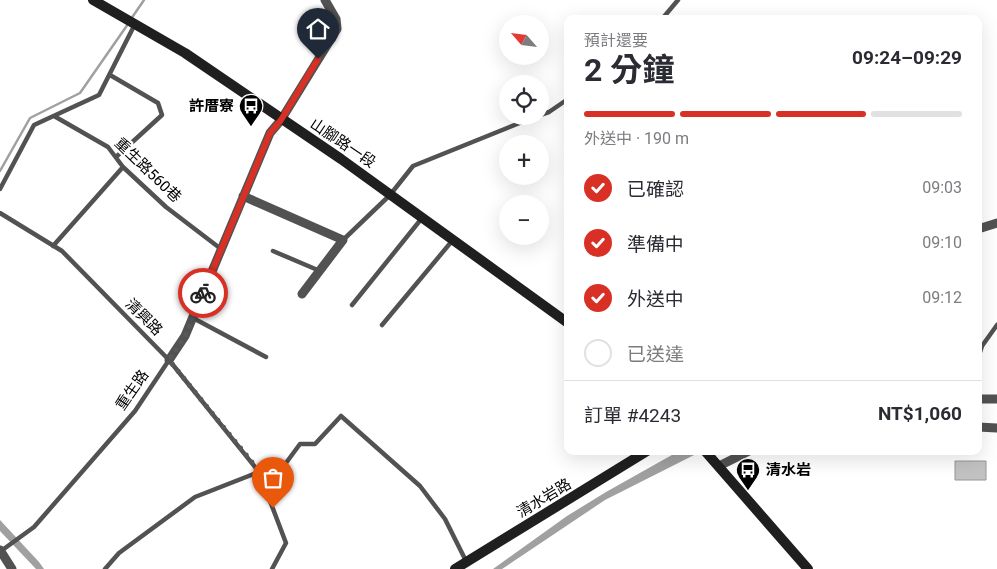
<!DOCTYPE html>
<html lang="zh-TW">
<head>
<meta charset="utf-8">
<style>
	body { margin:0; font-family:Roboto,"Noto Sans TC",sans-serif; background:#f2f2f3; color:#2b2b33; height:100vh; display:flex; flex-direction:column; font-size:19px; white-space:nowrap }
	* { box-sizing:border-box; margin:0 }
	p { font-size:16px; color:#7c7c81 }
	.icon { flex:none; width:28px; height:28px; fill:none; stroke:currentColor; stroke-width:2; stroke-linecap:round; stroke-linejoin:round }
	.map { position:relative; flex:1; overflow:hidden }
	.side { position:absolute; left:564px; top:15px; width:418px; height:440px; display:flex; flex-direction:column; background:#fff; border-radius:10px; box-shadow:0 5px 20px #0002 }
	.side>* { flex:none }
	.needle { width:32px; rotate:298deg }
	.controls { position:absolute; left:499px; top:15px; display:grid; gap:10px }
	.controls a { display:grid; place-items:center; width:50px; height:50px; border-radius:50%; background:#fff; box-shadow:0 5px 20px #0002; font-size:25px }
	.pin { position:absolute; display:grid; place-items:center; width:42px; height:42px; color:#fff; margin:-51px -21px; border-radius:50% 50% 50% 0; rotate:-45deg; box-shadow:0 0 5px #0007 }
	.pin .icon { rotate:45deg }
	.courier { position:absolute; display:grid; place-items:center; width:50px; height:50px; margin:-25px; border:4px solid #d93025; border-radius:50%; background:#fff; color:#222; box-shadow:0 1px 6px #0007 }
	.headline em { font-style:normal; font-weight:700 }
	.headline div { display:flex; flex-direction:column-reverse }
	.headline { display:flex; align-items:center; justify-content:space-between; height:85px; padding:0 20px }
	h1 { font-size:32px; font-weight:700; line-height:38px }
	.bar { display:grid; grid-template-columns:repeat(4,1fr); gap:8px 5px; align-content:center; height:60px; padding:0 20px }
	.bar i { height:6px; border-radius:4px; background:#e1e1e2 }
	.bar .selected { background:#d93025 }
	.bar p { grid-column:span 4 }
	.line { display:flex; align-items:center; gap:12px; padding:0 20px; border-top:1px solid #e1e1e2 }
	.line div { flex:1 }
	ol { padding:0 20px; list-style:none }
	li { display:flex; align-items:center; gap:15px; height:55px }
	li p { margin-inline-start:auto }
	li .icon { padding:5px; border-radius:50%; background:#d93025; color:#fff; stroke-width:4 }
	li:last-child { color:#7c7c81 }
	li i { width:28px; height:28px; border:2px solid #e1e1e2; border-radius:50% }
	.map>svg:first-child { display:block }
</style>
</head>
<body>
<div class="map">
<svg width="997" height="569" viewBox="0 0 997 569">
	<rect width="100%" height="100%" fill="#fff"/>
	<!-- water -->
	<path fill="#a0a0a0" d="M679,451H702L605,500L502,569H493L567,516L606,492Z
		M0,520L39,562L44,569H36L0,531Z"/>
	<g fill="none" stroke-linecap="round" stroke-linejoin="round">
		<!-- stream -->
		<path stroke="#a0a0a0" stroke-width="2.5" d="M131,19L144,0
			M0,171L30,118L80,93L128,24"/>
	</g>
	<!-- building -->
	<path fill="#c2c2c2" stroke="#969696" d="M955,461H986V480H955Z"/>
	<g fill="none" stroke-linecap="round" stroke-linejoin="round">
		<!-- lane -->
		<path stroke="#525252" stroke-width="4.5" d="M662,19L678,0
			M110,75L158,103L162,115L116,157
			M540,115L549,112L568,99
			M54,116L108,147L123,167L166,207L221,249
			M0,189L34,125L99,95L135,24
			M0,213L62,251L169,360L259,472L286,543L272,569
			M343,240L390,195L413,166L537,116
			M53,246L123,167
			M273,251L320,271
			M352,305L422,218
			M193,318L266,357
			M382,325L452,241
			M978,358L982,346L997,325
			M266,490L300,444H315L341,416L420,486L445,519L466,561
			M1,551L34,527L135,411L169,360
			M105,569L119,553L195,497L259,472"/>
		<!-- street -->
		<path stroke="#525252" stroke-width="9" d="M243,196L343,240L302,294
			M978,229L997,223
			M169,360L185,336L270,133L281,120L337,29L336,19L325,0
			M978,399H997
			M978,427L997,428
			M719,466L749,451
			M0,550L12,569"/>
		<!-- secondary -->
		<path stroke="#1f1f1f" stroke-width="10" d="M93,0L185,53L341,159L568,323
			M705,451L808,569
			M455,569L647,451"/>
	</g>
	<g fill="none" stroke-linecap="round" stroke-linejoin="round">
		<!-- done -->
		<path stroke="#595959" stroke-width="5" stroke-dasharray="0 9" d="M203,293L185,336L169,360L260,472L273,508"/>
		<!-- route -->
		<path stroke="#d93025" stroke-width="6" d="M203,293L270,133L281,120L318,59"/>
	</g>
	<!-- icons -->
	<defs>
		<g id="bus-pin" transform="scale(1.25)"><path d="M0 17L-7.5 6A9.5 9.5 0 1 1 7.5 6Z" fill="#000" stroke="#fff"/><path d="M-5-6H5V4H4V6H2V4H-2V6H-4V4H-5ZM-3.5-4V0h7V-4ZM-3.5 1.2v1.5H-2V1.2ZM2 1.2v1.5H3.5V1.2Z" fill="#fff"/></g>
	</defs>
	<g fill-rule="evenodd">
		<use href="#bus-pin" x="251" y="106"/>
		<use href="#bus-pin" x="748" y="470"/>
	</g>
	<g text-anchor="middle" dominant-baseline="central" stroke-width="4.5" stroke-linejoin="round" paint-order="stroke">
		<!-- poi labels -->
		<g font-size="15" font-weight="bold" fill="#000" stroke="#fff" text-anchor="end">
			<text x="234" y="106">許厝寮</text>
			<text x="766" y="470" text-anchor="start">清水岩</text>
		</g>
		<!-- street labels -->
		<g font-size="15" fill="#000" stroke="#fff">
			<text transform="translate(343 143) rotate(34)">山腳路一段</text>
			<text transform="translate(148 170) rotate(44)">重生路560巷</text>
			<text transform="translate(144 317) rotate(45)">清興路</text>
			<text transform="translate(132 390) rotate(-55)">重生路</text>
			<text transform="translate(544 498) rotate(-31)">清水岩路</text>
		</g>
	</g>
</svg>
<div class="controls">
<a><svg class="needle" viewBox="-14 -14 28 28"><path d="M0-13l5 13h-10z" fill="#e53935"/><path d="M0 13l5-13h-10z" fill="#7c7c81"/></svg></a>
<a><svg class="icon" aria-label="locate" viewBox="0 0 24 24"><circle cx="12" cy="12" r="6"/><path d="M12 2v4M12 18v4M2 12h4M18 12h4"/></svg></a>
<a>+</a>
<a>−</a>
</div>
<div class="pin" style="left:273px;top:508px;background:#ea580c"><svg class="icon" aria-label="bag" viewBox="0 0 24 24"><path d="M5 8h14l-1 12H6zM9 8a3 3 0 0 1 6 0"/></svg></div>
<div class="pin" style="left:318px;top:59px;background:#1f2937"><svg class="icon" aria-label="home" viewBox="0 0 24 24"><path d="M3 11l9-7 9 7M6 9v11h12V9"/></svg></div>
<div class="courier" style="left:203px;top:293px"><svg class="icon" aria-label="bike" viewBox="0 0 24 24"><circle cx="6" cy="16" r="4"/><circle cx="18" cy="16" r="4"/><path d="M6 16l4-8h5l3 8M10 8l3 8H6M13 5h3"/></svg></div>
<section class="side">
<div class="headline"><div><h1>2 分鐘</h1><p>預計還要</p></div><em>09:24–09:29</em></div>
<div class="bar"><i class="selected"></i><i class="selected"></i><i class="selected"></i><i></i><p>外送中 · 190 m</p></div>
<ol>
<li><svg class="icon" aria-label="check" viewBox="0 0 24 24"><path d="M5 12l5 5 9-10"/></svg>已確認<p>09:03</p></li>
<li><svg class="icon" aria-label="check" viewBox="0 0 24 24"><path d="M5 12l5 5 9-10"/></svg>準備中<p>09:10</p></li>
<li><svg class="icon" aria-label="check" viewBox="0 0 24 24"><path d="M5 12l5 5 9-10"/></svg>外送中<p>09:12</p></li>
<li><i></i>已送達</li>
</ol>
<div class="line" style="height:65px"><div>訂單 #4243</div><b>NT$1,060</b></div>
</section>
</div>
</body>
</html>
